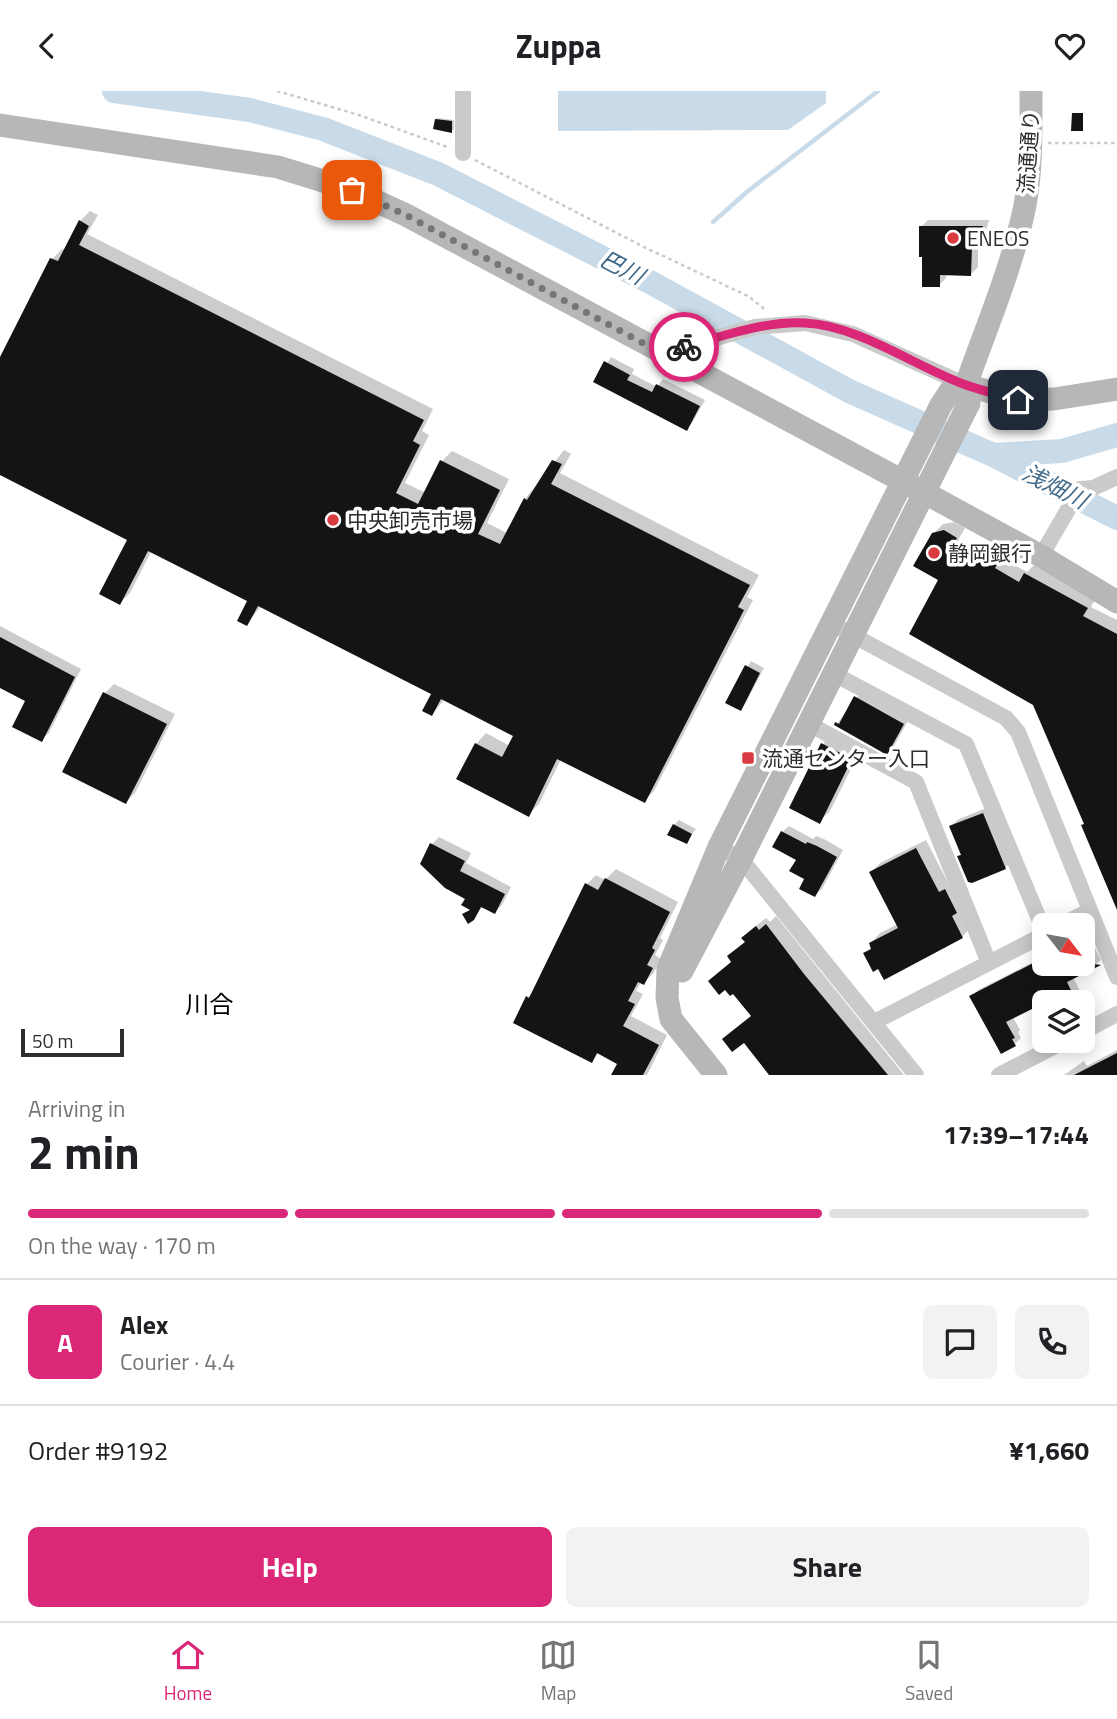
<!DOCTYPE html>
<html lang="en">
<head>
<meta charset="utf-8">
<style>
	body { margin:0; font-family:"Titillium Web","Noto Sans JP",sans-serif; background:#f2f2f2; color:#202124; height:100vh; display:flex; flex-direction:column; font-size:26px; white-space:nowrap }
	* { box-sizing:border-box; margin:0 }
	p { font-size:23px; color:#757577 }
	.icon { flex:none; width:38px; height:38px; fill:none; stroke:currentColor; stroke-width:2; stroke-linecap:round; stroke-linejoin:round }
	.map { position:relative; height:984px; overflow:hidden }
	.sheet { display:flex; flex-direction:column; background:#fff; flex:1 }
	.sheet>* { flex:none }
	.needle { width:46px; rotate:121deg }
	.fabs { position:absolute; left:1032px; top:822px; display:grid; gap:14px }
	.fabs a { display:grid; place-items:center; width:63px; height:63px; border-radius:10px; background:#fff; box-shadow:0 4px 18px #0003; font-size:35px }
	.scale { position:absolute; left:21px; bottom:18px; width:103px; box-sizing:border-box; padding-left:7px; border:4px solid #2d2d2d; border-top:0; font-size:19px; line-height:24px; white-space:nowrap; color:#2d2d2d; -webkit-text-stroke:5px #fff; paint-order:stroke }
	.pin { position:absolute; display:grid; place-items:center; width:60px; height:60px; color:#fff; margin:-30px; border-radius:14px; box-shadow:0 4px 10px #0006 }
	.courier { position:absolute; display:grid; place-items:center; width:70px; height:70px; margin:-35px; border:5px solid #db2777; border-radius:50%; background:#fff; color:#222; box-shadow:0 2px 9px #0007 }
	.summary em { font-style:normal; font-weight:700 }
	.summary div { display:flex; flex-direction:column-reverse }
	.summary { display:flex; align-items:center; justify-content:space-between; height:119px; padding:0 28px }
	h1 { font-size:46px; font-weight:700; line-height:52px }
	.bar { display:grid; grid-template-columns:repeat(4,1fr); gap:10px 7px; align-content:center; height:84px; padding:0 28px }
	.bar i { height:9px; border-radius:5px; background:#e0e0e0 }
	.bar .active { background:#db2777 }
	.bar p { grid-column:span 4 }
	.line { display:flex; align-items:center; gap:18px; padding:0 28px; border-top:2px solid #e0e0e0 }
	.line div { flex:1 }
	.round { display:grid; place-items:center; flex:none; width:74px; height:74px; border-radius:10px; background:#f2f2f2 }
	.button { display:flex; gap:14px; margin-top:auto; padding:14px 28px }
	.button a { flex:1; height:80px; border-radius:10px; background:#db2777; color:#fff; font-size:28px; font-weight:700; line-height:80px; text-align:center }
	.button a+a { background:#f2f2f2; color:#202124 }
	header { display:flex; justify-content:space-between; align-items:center; height:91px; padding:0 28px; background:#fff; font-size:32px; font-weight:700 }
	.menu { display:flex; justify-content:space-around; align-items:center; height:98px; border-top:2px solid #e0e0e0; background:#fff; font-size:19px; color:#757577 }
	.menu a { display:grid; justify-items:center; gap:4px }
	.menu .active { color:#db2777 }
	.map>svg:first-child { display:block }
</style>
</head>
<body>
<header><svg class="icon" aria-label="back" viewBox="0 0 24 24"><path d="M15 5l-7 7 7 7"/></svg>Zuppa<svg class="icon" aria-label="heart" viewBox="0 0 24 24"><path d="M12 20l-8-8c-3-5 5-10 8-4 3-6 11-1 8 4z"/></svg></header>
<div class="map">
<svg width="1117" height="984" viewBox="0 0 1117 984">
	<rect width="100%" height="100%" fill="#fff"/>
	<!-- water -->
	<path fill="#c9dbe9" d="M558,0H826V12L788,39L558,40Z"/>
	<!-- shadow -->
	<path fill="#0003" d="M438,27L454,29V38L452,40L436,28Z
		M90,120L98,124L87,143L433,318L422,340L429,344L405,392L426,402L442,370L452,360L509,388L487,432L507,442L525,408L564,359L571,363L560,382L759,484L747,506L753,509L654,700L644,710L561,668L539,713L528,724L476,653L486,642L510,655L515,644L445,608L432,623L434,602L261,515L247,533L250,509L152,459L130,502L120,512L129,448L0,382V270L52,168L62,158L65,159L80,130Z
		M928,129H989L984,147L978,153V176L971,183L946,182V187L939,194L921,136Z
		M611,266L634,278L632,283L657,296L663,288L705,309L692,332L686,338L596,290Z
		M954,431L965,437L958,449L982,461L992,450L1008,459L1003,468L1027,481L1034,474L1096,507L1091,516L1117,529V817L1086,732L1031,608L1028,610L972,579L911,543L941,488L933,443L943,433Z
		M0,535L81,578L49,642L41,649L28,609L0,595Z
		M751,570L764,577L745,613L740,618L728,611Z
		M114,593L175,623L135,702L126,711L105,602Z
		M862,600L910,626L894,655L887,661L836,634Z
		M833,642L861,658L830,720L820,730L791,716L823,653Z
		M991,715L1012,769L1005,777L959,766L962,763L951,735L959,728Z
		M679,729L696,738L686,751L674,734Z
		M789,735L813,748L816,745L824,748L843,759L822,798L815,804L798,768L782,741Z
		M439,746L471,762L466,772L511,796L502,814L495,821L483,815L472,828L465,824L471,818L467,807L432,753Z
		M926,749L971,836L962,846L866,862L872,856L871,852L880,842L898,833L871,781L880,772Z
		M616,778L678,811L660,847L663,849L655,864L661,868L653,883L643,892L641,891L636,900L643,903L631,925L667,944L647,984H613L619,972L600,961L591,970L528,906L533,901L587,793L596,784L605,789Z
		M776,825L904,984H772L752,924L733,870L729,865L746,850L744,847L753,837L766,827L770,831Z
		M1088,843L1101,869L1094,875L1073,886L1086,912L1083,914V912H1059L1055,904L1013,926L1020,939L1018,941L1021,947L1015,953L972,906L978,899L1045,865V873H1083V845Z
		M1117,959V984H1064L1084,970L1087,975Z"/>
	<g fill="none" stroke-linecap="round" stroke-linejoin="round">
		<!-- stream -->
		<path stroke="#c9dbe9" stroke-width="4.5" d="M713,131L748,100L878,0"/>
		<!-- river -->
		<path stroke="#c9dbe9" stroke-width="24" d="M114,0L250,19L323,38L438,83L648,190L849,300L993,364L1117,427
			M993,364L1062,360L1117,344"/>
	</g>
	<!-- building -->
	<path fill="#141414" d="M1072,22H1083V40H1071Z
		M435,28L452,30V42L433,38Z
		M79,129L89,135L79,154L424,329L413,350L420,354L396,402L418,413L440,369L500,399L478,443L500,453L524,407L527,409L552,369L562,373L551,393L750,494L738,516L744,519L645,712L557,668L529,726L456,688L475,652L502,666L513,645L441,608L432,625L422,620L431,603L258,515L247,535L237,530L247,510L148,460L120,514L99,503L127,449L0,384V266L50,167L58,170Z
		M919,135H983L978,156H972L971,185L940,184V196H922V166H919Z
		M604,270L630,284L627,289L652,301L656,293L700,315L687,340L593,291Z
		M944,439L957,447L950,459L975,471L981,459L1000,469L995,477L1019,491L1024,482L1088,517L1083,525L1117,543V819L1081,734L1084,733L1033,614L909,543L938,489L913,475L932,442Z
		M0,546L75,586L42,651L12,636L25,610L0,597Z
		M745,574L760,582L741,620L725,612Z
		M103,601L167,633L126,713L62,681Z
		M854,605L904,633L887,664L834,634L835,631L839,633Z
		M821,652L852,668L820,733L789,717Z
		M983,722L1006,778L972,792L968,791L957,765L961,764L949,735Z
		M673,733L692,743L687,753L667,744Z
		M781,740L806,753L807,751L817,755L837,766L815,806L799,798L804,788L789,780L796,769L772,756Z
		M430,752L465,770L460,780L505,803L495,823L481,816L474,829L468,833L462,823L470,819L461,814L465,808L445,797L420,773Z
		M916,757L939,801L945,798L957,822L952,825L963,847L884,889L878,878L873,881L863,862L871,858L869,852L898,837L869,781Z
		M605,787L670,821L652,857L655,859L647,874L653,877L644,894L638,891L628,910L635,913L623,935L659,954L643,984H611L617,973L597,962L592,972L513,932L526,905L529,907L585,792L598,799Z
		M766,833L804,883L888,984H769L744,952L732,961L722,948L751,925L733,903L730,905L725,899L719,904L708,890L731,871L727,865L745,851L741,847L756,835L759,839Z
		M1083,852L1094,873L1101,874L1067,891L1077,912H1057L1054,907L1006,931L1015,947L1012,948L1016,955L1001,963L969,905L1045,866V873H1083Z
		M1117,962V984H1074Z"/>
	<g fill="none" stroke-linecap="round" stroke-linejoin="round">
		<!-- path -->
		<path stroke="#cacaca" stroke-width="2.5" stroke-dasharray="3.5 3.5" stroke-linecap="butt" d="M277,0L359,24L450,57
			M1048,52H1117
			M475,69L644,156L748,205L767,220"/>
		<!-- street -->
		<path stroke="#cacaca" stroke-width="16" d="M463,0V62
			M658,258L684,256L755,236L805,232L853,243L966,294
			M1041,465L1080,398L1093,397L1117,386
			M832,533L1006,627L1018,641L1117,886
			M834,583L966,653L1045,842
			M809,633L916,691L989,872
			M719,756L741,768L916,984
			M1060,835L1090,819
			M874,931L1045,843
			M1083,941L1117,923
			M999,984L1065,950"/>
		<!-- secondary -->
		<path stroke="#b7b7b7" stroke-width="23" d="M0,34L278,76L352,99L406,124L925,402L1041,465L1117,511
			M966,294C986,237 1011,179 1024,119C1032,81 1031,39 1031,0
			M966,294L1018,309L1054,308L1117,298
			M682,880L741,768L969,312L966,294
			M716,984L671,928L667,907L668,878L719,756L941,314L951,299L966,294"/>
	</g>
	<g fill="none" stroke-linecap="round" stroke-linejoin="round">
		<!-- done -->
		<path stroke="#767676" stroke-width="7" stroke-dasharray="0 12.6" d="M352,99L406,124L654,258L684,256"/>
		<!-- route -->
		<path stroke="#db2777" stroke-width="9" d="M684,256C723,245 764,230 805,232C858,234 916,276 966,294C983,300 1001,304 1018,309"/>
	</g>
	<!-- markers -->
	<g fill="#d83c40" stroke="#fff" stroke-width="2.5">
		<circle cx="953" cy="147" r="7"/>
		<circle cx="333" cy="429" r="7"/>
		<circle cx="934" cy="462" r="7"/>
		<rect x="741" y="660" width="14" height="14" rx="3.5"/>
	</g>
	<g text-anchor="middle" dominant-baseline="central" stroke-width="7" stroke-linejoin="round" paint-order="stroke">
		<!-- street labels -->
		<g font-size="21" fill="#2d2d2d" stroke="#fff">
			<text transform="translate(1028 61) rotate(-86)">流通通り</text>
		</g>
		<!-- poi labels -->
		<g font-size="21" fill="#2d2d2d" stroke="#fff" text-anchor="start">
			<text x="967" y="147">ENEOS</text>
			<text x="347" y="429">中央卸売市場</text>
			<text x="948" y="462">静岡銀行</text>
			<text x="762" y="667">流通センター入口</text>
		</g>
		<!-- water labels -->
		<g font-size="23" font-style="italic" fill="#426a89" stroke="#fff">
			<text transform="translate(622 176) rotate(27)">巴川</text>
			<text transform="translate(1055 395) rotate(27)">浅畑川</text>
		</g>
		<!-- quarter labels -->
		<g font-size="24" fill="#000" stroke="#fff">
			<text x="209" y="913">川合</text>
		</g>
	</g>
</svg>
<div class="fabs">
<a><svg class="needle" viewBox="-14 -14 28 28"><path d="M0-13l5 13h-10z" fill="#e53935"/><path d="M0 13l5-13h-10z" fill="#757577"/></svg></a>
<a><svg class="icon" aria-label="layers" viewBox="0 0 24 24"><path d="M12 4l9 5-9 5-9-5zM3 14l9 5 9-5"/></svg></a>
</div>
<div class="scale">50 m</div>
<div class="pin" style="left:352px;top:99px;background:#ea580c"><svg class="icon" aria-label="bag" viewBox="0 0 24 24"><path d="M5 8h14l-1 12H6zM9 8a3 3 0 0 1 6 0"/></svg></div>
<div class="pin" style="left:1018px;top:309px;background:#1f2937"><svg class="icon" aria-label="home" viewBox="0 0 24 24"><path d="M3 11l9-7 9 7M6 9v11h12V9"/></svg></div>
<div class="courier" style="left:684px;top:256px"><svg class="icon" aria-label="bike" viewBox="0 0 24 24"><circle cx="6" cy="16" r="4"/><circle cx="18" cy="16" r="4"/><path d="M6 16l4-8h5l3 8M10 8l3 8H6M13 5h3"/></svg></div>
</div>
<section class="sheet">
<div class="summary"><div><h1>2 min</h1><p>Arriving in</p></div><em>17:39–17:44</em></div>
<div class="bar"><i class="active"></i><i class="active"></i><i class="active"></i><i></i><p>On the way · 170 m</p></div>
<div class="line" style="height:126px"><b class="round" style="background:#db2777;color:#fff">A</b><div><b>Alex</b><p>Courier · 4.4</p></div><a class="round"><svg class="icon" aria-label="chat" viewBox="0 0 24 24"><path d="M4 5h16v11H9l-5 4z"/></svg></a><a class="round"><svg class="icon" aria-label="phone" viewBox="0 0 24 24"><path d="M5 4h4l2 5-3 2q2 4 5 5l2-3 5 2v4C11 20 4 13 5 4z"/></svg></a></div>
<div class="line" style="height:91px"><div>Order #9192</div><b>¥1,660</b></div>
<div class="button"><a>Help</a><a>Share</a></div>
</section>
<nav class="menu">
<a class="active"><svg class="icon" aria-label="home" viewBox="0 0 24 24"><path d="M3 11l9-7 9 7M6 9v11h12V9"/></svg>Home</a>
<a><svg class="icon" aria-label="map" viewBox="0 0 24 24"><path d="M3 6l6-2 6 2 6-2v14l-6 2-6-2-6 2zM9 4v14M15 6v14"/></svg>Map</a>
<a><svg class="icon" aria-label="saved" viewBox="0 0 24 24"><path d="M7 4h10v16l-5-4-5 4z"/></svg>Saved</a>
</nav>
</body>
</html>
